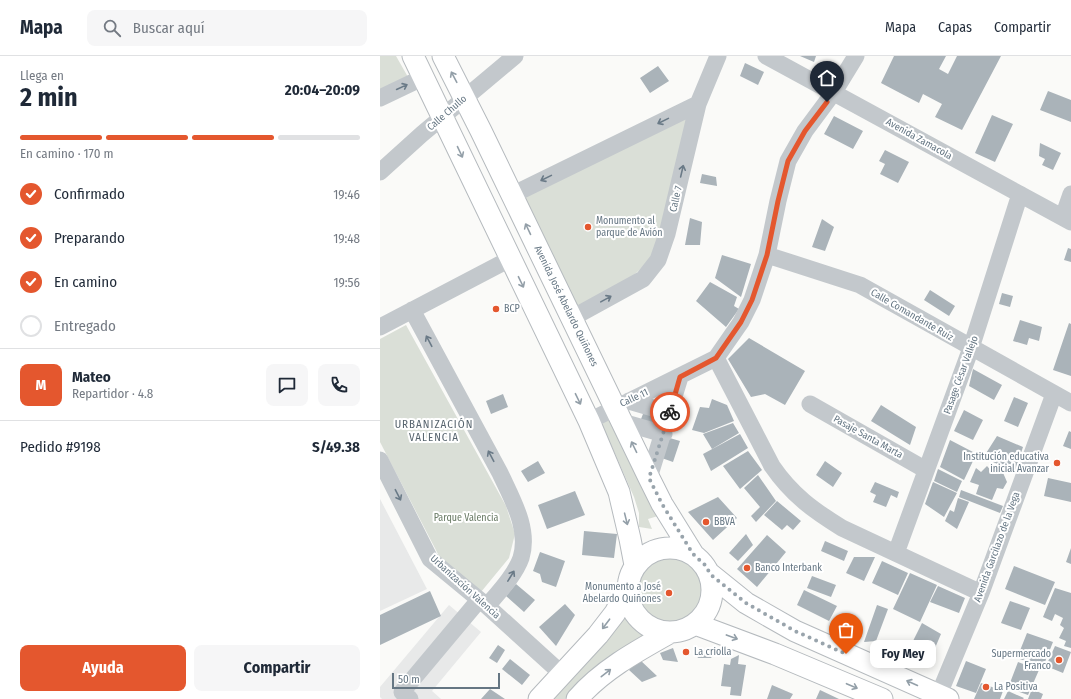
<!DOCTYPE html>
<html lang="es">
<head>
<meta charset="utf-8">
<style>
	body { margin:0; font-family:"Fira Sans Condensed",sans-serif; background:#f6f6f7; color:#1f2937; height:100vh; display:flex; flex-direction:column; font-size:15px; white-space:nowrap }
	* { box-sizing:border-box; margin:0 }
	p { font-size:13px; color:#747a83 }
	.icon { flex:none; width:22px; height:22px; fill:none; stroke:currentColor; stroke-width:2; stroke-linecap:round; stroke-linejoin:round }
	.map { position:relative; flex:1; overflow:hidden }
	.details { display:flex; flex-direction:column; background:#fff; width:380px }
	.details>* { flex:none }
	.scale { position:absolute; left:12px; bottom:10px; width:108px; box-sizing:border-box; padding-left:4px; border:2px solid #657683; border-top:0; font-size:11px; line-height:14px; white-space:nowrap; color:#657683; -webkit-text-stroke:3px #fff; paint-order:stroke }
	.pin { position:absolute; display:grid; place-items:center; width:34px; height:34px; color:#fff; margin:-41px -17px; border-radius:50% 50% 50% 0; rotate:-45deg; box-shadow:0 0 4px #0007 }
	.pin .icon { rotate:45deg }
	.courier { position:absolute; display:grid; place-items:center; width:40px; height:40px; margin:-20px; border:3px solid #e4572e; border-radius:50%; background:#fff; color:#222; box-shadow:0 1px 5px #0007 }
	.bubble { position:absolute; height:28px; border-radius:8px; background:#fff; box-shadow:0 2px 10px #0003; font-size:13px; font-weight:700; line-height:28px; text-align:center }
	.headline em { font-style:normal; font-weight:700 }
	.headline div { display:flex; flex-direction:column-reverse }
	.headline { display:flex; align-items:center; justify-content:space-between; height:68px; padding:0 20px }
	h1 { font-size:26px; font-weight:700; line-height:30px }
	.bar { display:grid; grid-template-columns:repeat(4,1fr); gap:6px 4px; align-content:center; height:48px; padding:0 20px }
	.bar i { height:5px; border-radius:3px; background:#e0e1e3 }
	.bar .selected { background:#e4572e }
	.bar p { grid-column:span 4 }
	.line { display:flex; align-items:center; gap:10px; padding:0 20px; border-top:1px solid #e0e1e3 }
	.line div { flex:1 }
	.round { display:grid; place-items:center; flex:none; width:42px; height:42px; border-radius:8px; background:#f6f6f7 }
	ol { padding:0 20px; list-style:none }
	li { display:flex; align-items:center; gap:12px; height:44px }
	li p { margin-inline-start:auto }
	li .icon { padding:4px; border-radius:50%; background:#e4572e; color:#fff; stroke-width:4 }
	li:last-child { color:#747a83 }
	li i { width:22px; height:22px; border:2px solid #e0e1e3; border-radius:50% }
	.cta { display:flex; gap:8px; margin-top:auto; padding:8px 20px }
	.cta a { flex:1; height:46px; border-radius:8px; background:#e4572e; color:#fff; font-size:16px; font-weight:700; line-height:46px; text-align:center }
	.cta a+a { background:#f6f6f7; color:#1f2937 }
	header { display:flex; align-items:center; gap:24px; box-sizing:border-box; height:56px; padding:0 20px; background:#fff; border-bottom:1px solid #e0e1e3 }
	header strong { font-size:19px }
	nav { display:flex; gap:22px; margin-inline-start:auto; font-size:14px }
	.search { width:280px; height:36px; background:#f6f6f7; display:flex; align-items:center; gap:10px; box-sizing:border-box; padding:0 14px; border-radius:8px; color:#747a83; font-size:15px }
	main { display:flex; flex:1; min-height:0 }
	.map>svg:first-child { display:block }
</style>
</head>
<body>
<header>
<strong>Mapa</strong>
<div class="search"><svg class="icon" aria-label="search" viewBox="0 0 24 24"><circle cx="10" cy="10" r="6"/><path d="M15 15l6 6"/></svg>Buscar aquí</div>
<nav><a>Mapa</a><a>Capas</a><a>Compartir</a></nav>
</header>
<main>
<section class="details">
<div class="headline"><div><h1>2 min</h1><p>Llega en</p></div><em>20:04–20:09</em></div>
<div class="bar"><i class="selected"></i><i class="selected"></i><i class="selected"></i><i></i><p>En camino · 170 m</p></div>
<ol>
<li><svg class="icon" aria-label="check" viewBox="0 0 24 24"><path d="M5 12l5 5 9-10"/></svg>Confirmado<p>19:46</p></li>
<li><svg class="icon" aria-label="check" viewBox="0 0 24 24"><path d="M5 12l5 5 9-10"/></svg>Preparando<p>19:48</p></li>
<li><svg class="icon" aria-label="check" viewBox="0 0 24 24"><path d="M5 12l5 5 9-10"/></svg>En camino<p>19:56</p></li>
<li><i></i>Entregado</li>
</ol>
<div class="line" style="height:72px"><b class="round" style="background:#e4572e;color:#fff">M</b><div><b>Mateo</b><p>Repartidor · 4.8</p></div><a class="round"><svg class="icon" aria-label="chat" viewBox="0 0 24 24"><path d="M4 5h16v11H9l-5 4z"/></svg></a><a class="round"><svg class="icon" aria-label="phone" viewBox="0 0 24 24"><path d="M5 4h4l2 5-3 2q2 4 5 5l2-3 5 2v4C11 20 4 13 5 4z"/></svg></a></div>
<div class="line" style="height:52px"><div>Pedido #9198</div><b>S/49.38</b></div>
<div class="cta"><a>Ayuda</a><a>Compartir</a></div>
</section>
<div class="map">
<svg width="691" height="643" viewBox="0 0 691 643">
	<rect width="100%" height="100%" fill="#fafaf8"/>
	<!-- built -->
	<path fill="#e8e9e9" d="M0,443L47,533L0,555Z
		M69,549L101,576L52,635L61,643H2L0,641V631Z"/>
	<!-- green -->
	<path fill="#dadfd7" d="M0,0H16L28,21L0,33Z
		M310,59L277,191L270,204L253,220L195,253L141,142Z
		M26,269L126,450L135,478L129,502L101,536L59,500L0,386V283Z
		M230,362L278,460L268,463L272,473L259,471V457L254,441L221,366Z
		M258 534a33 33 0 1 1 66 0a33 33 0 1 1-66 0Z
		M244,558L251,570L266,582L224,605L185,643H173L226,586Z"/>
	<!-- building -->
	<path fill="#aab3b9" d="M420,0H436L434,6Z
		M514,0H566L559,13L568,18L577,0H621L582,74L555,61L562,48L543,38L539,47L501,27Z
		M365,7L384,16L378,29L360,20Z
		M278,10L289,25L270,37L260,22Z
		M668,35L691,44V66L660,54Z
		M612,59L633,68L615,106L595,97Z
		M454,60L483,75L473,93L444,78Z
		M660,87L681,97L673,114L662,109L665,103L659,100Z
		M505,94L529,106L518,127L500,118L505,108L499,105Z
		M322,118L336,121L337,130L320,127Z
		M310,162L322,166L320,189H305Z
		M442,163L454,171L445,195L432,191Z
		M688,192L691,193V206L684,204Z
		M342,199L371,208L361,241L335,222Z
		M330,226L357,241L354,250L359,253L346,271L316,245Z
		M550,234L575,250L569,260L544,244Z
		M622,237L633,240L630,251L619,248Z
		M640,264L662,271L659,285L649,282L647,289L633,285Z
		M689,267L691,268V320L673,314Z
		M369,282L425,315L405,349L385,338L371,341L348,303Z
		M593,313L622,329L614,344L589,330Z
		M123,338L128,351L111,358L106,345Z
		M634,341L648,347L638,371L624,365Z
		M332,343L347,349L354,365L324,377L312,374L320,351L329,352Z
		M501,349L536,371L530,389L491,365Z
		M266,350L282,356L275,377L258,371Z
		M584,354L603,364L593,384L574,375Z
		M353,367L359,377L332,393L323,378Z
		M689,375L691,376V393L683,390Z
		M360,378L368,392L331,415L323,398Z
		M283,380L300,385L293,406L276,400Z
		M617,380L643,391L635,415L603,402Z
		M570,384L593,396L589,401L593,405L584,424L560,411Z
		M368,395L382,414L360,433L343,410Z
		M158,405L165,417L148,426L141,415Z
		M445,405L462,417L453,431L436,419Z
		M607,410L613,417L621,412L627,426L623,433L617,432L612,444L596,438L599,429L590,426L596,412L601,416Z
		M558,413L582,425L577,436L554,425Z
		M378,419L396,445L376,466L371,460L380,451L364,432Z
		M668,422L691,427V446L664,440Z
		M495,426L519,436L517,442L511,439L506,451L493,446L496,439L490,436Z
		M553,426L577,437L564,461L545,448Z
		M581,434L623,450L620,457L579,441Z
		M195,435L205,459L167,473L158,449Z
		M338,441L357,462L333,484L308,456Z
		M578,442L589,446L577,473L565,465L570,454L574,456Z
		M397,445L421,465L413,474L407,469L402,474L384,459Z
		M204,475L237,478L234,502L202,499Z
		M366,478L373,489L358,505L349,497Z
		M387,479L406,496L377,531L357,513Z
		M445,485L468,495L464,505L441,495Z
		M691,492V508L686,506Z
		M160,496L185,505L176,531L162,526L160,518L153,515Z
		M474,501H495L484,525L466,517Z
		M502,505L528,517L518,539L492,527Z
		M634,510L675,526L665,549L625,533Z
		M530,517L557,529L540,566L513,553Z
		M432,520L456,529L451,541L427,532Z
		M136,528L155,544L144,556L126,540Z
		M558,530L585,542L579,557L550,546Z
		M675,532L691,537V592L684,590L686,585L679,582L684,572L680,569L683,562L675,558L672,565L663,561Z
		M424,534L457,550L449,565L417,549Z
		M50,535L61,560L0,589V559Z
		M630,545L650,552L641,574L621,567Z
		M185,548L195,559L176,590L159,571Z
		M497,549L508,553L496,585L484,586Z
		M542,567L561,578L549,606L528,595Z
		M647,577L673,586L663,611L637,602Z
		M118,589L125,594L117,607L109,602Z
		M675,590L691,596L683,617L666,610Z
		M293,592L298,606L283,604L280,597Z
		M314,593L336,595L331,602H318Z
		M359,599L358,608L366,609L361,640L350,639L351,631L341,630L344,608L350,609L351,603Z
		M130,603L150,619L142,629L122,613Z
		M259,603L277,620L262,626L249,614Z
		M586,605L606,613L596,637L576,630Z
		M638,606L659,614L648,639L628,632Z
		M601,627L623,635L620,643H594Z
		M392,629L413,638L410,643H387Z
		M110,633L125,643H101Z
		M652,633L663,638L661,643H648Z
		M440,634L459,643H436Z
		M628,635L644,642L643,643H624Z"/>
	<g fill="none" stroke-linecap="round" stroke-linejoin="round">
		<!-- major casing -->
		<g stroke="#b5babe" stroke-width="23">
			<path id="major" d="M33,0L209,365L239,436L250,483L255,509
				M63,0L101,75L269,422L282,448L313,498
				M248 534a42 42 0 1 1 84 0a42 42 0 1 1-84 0Z
				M330,518L366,547L415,575L568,643
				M315,568L395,598L502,643
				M159,643L218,579L235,557L247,535
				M197,643C222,614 257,595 291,576"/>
		</g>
		<!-- minor -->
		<path stroke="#c3c8cc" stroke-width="17" d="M386,0L691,166
			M0,42L44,21
			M0,116L42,78L135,0
			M132,139L318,48
			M683,161L691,138
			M387,199L480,229L691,347
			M32,254L120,417C132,443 150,473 141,502C135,519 118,537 107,550
			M192,262L263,223L278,204L287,178L318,48L338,0
			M0,271L130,203
			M336,302L392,410C412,439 433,454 462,472L601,537
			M249,345L290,357
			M430,348L546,414
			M209,365L336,302L361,266L372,244L387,199L398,145L408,105L425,75L454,36L476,0
			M242,366L284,378
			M0,404L50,503L107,550L182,618
			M269,422L300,321
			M516,497L591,292L640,138
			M30,643L22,636L99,544
			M557,643L601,537L674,338"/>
		<!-- major -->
		<use href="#major" stroke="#fff" stroke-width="21"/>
	</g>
	<!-- one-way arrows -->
	<defs><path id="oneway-shaft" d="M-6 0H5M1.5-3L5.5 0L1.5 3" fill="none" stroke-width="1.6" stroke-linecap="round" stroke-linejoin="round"/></defs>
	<g stroke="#939fa8">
		<use href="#oneway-shaft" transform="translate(74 21) rotate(-118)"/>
		<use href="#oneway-shaft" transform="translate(80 96) rotate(65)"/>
		<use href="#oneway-shaft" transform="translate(148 173) rotate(-115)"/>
		<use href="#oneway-shaft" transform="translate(141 226) rotate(64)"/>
		<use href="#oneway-shaft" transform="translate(198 343) rotate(64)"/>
		<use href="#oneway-shaft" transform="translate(254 391) rotate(-116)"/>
		<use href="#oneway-shaft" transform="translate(246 463) rotate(76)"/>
		<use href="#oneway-shaft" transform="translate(226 568) rotate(127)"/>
		<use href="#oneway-shaft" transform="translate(352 581) rotate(20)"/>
		<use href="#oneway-shaft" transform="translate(226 617) rotate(-38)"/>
		<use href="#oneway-shaft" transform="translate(532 627) rotate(-156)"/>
		<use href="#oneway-shaft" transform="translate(472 630) rotate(23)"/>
	</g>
	<g stroke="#6a7a87">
		<use href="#oneway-shaft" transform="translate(22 31) rotate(-25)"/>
		<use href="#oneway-shaft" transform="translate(283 65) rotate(154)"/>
		<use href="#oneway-shaft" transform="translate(302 115) rotate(-77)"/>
		<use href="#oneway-shaft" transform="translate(166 122) rotate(154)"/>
		<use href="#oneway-shaft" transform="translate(226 243) rotate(-29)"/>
		<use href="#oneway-shaft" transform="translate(49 285) rotate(-118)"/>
		<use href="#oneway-shaft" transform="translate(111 400) rotate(-118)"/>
		<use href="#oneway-shaft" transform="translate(18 439) rotate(63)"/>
		<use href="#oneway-shaft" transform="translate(131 520) rotate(-58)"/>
	</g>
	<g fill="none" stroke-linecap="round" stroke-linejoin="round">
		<!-- done -->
		<path stroke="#99a4ac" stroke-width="4" stroke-dasharray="0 7.2" d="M290,356L269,422L282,448L313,498L326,510L330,518L366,547L415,575L466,598"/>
		<!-- route -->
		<path stroke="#e4572e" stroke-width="5" d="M290,356L300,321L336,302L361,266L372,244L387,199L398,145L408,105L425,75L447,46"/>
	</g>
	<!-- markers -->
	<g fill="#e4572e" stroke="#fff" stroke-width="1.5">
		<circle cx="208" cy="171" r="4"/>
		<circle cx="116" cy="253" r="4"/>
		<circle cx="677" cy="407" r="4"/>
		<circle cx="326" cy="466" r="4"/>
		<circle cx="367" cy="512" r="4"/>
		<circle cx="289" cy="537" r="4"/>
		<circle cx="306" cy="596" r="4"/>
		<circle cx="679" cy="604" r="4"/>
		<circle cx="606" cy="631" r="4"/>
	</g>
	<g text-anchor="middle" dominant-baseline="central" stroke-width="4" stroke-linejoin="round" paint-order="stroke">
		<!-- street labels -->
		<g font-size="10" fill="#657683" stroke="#fff">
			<text transform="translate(67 57) rotate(-41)">Calle Chullo</text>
			<text transform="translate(539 83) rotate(29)">Avenida Zamacola</text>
			<text transform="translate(296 143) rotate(-77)">Calle 7</text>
			<text transform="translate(186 250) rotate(64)">Avenida José Abelardo Quiñones</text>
			<text transform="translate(532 259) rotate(30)">Calle Comandante Ruiz</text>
			<text transform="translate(581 319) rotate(-70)">Pasage César Vallejo</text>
			<text transform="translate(254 342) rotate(-25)">Calle 11</text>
			<text transform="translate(488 381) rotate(29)">Pasaje Santa Marta</text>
			<text transform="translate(617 491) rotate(-70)">Avenida Garcilazo de la Vega</text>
			<text transform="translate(85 531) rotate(42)">Urbanización Valencia</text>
		</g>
		<!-- poi labels -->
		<g font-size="10" fill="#657683" stroke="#fff" text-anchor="start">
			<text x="216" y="165">Monumento al<tspan x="216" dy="12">parque de Avión</tspan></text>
			<text x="124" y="253">BCP</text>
			<text x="669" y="401" text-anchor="end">Institución educativa<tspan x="669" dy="12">inicial Avanzar</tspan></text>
			<text x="334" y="466">BBVA</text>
			<text x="375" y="512">Banco Interbank</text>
			<text x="281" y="531" text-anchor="end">Monumento a José<tspan x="281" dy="12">Abelardo Quiñones</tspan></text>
			<text x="314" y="596">La criolla</text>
			<text x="671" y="598" text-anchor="end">Supermercado<tspan x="671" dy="12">Franco</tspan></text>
			<text x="614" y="631">La Positiva</text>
		</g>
		<!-- park labels -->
		<g font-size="10" fill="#687a64" stroke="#fff">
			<text x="86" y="462">Parque Valencia</text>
		</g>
		<!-- neighbourhood labels -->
		<g font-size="11" letter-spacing="1" fill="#57646e" stroke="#fff">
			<text x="54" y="368">URBANIZACIÓN<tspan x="54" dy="13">VALENCIA</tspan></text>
		</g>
	</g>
</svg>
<div class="scale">50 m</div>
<div class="pin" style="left:466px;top:598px;background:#ea580c"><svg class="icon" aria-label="bag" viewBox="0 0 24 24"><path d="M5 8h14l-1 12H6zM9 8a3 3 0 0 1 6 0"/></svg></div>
<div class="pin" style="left:447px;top:46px;background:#1f2937"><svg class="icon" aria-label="home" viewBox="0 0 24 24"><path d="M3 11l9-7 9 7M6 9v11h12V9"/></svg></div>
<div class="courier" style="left:290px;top:356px"><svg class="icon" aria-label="bike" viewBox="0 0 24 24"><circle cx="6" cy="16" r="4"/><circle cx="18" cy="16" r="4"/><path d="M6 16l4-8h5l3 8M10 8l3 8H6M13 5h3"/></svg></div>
<div class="bubble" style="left:490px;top:584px;width:66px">Foy Mey</div>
</div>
</main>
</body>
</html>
